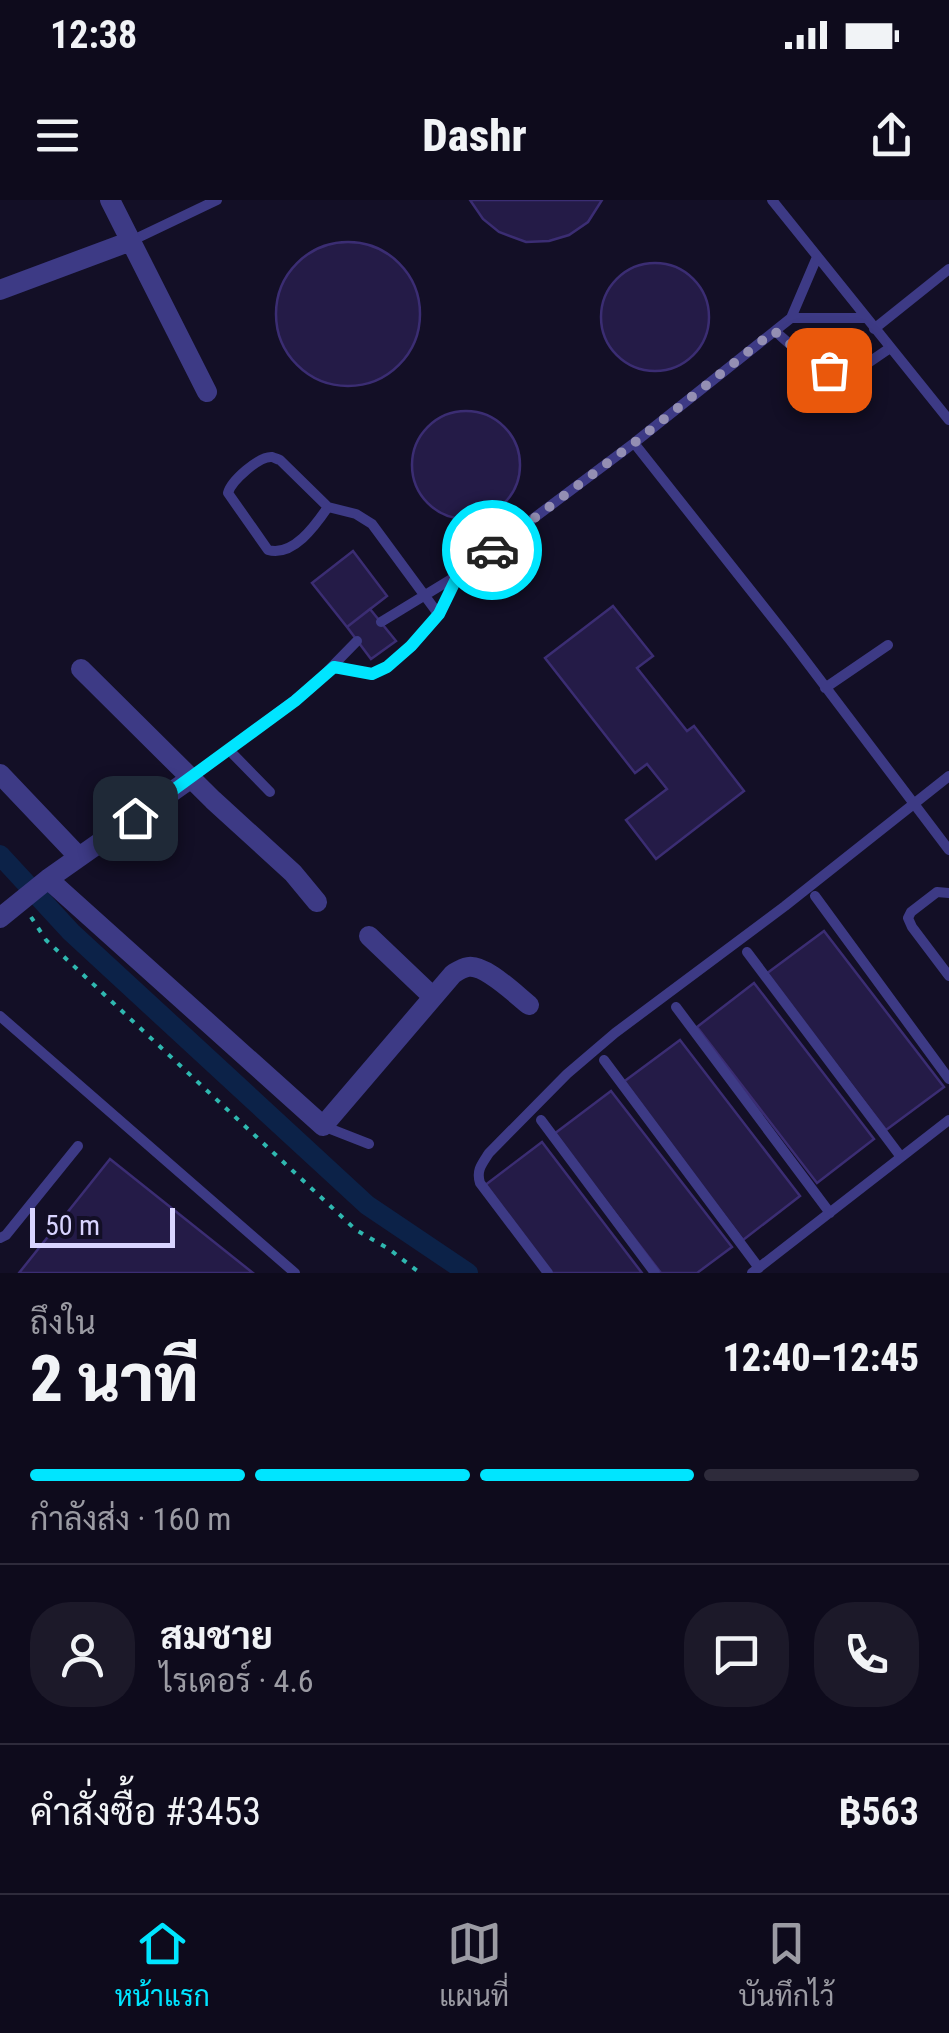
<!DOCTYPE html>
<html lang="th">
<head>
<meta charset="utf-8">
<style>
	body { margin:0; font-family:"Roboto Condensed",Sarabun,sans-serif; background:#1c1929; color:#f1f3f6; height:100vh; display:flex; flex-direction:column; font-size:38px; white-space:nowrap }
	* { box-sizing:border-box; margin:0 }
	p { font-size:32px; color:#9b9ba3 }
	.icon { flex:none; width:55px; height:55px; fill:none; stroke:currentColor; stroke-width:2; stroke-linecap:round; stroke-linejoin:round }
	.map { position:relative; height:1073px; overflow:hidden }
	.sheet { display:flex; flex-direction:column; background:#0e0b1c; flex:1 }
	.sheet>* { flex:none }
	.scale { position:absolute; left:30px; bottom:25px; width:145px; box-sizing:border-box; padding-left:10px; border:5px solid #d9d4ff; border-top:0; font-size:28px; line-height:35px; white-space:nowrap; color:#d9d4ff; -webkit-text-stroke:8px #130f26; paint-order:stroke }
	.pin { position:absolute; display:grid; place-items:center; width:85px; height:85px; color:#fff; margin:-42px; border-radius:20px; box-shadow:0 5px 15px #0006 }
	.courier { position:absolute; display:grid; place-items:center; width:100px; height:100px; margin:-50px; border:8px solid #00e5ff; border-radius:50%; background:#fff; color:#222; box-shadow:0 2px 12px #0007 }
	.head em { font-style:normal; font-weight:800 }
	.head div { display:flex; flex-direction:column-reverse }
	.head { display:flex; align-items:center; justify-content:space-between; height:170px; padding:0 30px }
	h1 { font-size:65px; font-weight:800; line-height:75px }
	.bar { display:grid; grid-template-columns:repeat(4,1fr); gap:15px 10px; align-content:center; height:120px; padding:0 30px }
	.bar i { height:12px; border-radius:8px; background:#2e2b3b }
	.bar .current { background:#00e5ff }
	.bar p { grid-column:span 4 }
	.line { display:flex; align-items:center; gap:25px; padding:0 30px; border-top:2px solid #2e2b3b }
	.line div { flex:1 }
	.round { display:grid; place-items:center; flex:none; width:105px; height:105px; border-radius:40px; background:#1c1929 }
	.status { display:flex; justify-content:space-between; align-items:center; height:70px; padding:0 50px; background:#0e0b1c; direction:ltr }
	.status svg { height:28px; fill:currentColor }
	header { display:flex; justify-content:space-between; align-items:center; height:130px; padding:0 30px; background:#0e0b1c; font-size:45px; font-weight:800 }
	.tab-bar { display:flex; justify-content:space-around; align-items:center; height:140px; border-top:2px solid #2e2b3b; background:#0e0b1c; font-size:28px; color:#9b9ba3 }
	.tab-bar a { display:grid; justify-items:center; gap:5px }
	.tab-bar .current { color:#00e5ff }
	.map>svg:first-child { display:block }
</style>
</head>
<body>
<div class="status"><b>12:38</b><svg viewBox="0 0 49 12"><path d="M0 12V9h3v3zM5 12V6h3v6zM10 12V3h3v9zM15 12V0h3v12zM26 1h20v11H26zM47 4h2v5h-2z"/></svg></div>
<header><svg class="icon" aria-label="menu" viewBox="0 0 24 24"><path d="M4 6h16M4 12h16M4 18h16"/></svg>Dashr<svg class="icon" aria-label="share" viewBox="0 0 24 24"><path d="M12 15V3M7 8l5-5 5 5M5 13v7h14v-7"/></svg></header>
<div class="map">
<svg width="949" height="1073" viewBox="0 0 949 1073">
	<rect width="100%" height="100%" fill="#130f26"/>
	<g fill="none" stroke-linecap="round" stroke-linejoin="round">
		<!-- canal -->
		<path stroke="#0c2248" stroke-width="20" d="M0,655L71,732L367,1005L468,1073"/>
	</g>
	<!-- building -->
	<path fill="#241b47" stroke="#3b2d73" stroke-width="2.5" d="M470,0H602L588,22L569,35L549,41L526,42L499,32L483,19Z
		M276 114a72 72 0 1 1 144 0a72 72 0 1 1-144 0Z
		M601 117a54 54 0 1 1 108 0a54 54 0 1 1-108 0Z
		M412 265a54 54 0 1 1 108 0a54 54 0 1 1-108 0Z
		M353,351L387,396L347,427L312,383Z
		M613,406L653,456L637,468L687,531L694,526L744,591L656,659L626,620L667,589L647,564L635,573L545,458Z
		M370,409L396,441L371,459L347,427Z
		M824,731L944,887L886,930L766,774Z
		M754,783L874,939L817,983L697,827Z
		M680,840L800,996L743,1040L622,883Z
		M611,891L732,1047L697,1073H661L554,934Z
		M542,942L642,1073H551L484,986Z
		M110,959L253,1073H19Z"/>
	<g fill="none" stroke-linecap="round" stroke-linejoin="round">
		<!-- path -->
		<path stroke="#2fb8b0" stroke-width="4" stroke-dasharray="5 8" stroke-linecap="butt" d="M31,717L46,740L356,1030L389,1049L420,1073"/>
		<!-- service -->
		<path stroke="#3d3a85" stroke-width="10" d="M772,0L949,220
			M131,41L217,0
			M791,118H865
			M874,129L949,69
			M775,131C798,151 829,184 862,167C871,161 881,154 890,148
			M634,243L790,440L949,650
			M328,307C315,326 293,357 268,350L228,293C231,281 259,256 272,257C275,258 277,259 280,260L328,307L356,314L372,324L439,415
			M381,422L458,375L634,243L791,118L817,57
			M334,467L372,474L387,467L411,447L439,415L458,376
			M825,488L888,445
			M229,550L270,592
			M191,578L312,487L357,441
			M949,693L937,692L911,712L908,718L912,727L949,776
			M815,696L949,879
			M747,752L901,957
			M676,807L830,1013
			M0,816L295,1073
			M604,860L759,1068
			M541,920L655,1073
			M323,926L369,944
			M0,1038L6,1035L78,946
			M548,1073L480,983C476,970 482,964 489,953L567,874L615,833L785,706L949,576
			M752,1073L949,920"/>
		<!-- minor -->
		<path stroke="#3d3a85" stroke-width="20" d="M110,0L207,192
			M0,90L131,41
			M81,469L213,600L293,673L317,702
			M0,574L79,657
			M48,679L323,926L453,774C458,771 462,768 468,767C485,764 515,794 529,805
			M0,718L48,679L190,579
			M369,736L433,797"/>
	</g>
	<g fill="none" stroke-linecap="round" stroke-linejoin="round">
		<!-- done -->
		<path stroke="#948fb3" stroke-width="10" stroke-dasharray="0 18" d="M492,350L634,243L774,131L802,154L829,170"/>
		<!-- route -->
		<path stroke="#00e5ff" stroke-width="12" d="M135,618L295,501L334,467L372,474L387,467L411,446L439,414L458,375L492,350"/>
	</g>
</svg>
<div class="scale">50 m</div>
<div class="pin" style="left:829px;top:170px;background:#ea580c"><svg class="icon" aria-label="bag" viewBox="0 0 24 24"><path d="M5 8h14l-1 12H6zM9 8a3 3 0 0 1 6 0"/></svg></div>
<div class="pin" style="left:135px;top:618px;background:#1f2937"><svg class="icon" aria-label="home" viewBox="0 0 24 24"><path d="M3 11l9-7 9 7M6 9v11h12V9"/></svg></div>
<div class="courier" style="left:492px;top:350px"><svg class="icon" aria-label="car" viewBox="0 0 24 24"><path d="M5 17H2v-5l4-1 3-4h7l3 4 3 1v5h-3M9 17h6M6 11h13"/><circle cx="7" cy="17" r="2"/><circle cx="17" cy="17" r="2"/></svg></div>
</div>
<section class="sheet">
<div class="head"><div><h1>2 นาที</h1><p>ถึงใน</p></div><em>12:40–12:45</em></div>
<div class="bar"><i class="current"></i><i class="current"></i><i class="current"></i><i></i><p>กำลังส่ง · 160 m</p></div>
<div class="line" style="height:180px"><a class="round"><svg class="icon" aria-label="person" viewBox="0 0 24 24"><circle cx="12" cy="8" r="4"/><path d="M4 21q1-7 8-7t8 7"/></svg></a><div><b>สมชาย</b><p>ไรเดอร์ · 4.6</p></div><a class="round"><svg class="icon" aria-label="chat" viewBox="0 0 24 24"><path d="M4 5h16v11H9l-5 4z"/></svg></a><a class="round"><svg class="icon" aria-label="phone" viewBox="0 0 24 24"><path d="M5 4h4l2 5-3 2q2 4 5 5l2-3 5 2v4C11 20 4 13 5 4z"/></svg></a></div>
<div class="line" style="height:130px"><div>คำสั่งซื้อ #3453</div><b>฿563</b></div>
</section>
<nav class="tab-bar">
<a class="current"><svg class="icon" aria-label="home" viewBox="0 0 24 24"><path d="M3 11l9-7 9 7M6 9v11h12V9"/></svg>หน้าแรก</a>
<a><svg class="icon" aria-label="map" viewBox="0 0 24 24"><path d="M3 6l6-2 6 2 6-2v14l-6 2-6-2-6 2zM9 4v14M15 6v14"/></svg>แผนที่</a>
<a><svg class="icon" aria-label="saved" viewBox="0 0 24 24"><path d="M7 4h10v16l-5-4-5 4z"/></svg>บันทึกไว้</a>
</nav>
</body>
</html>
